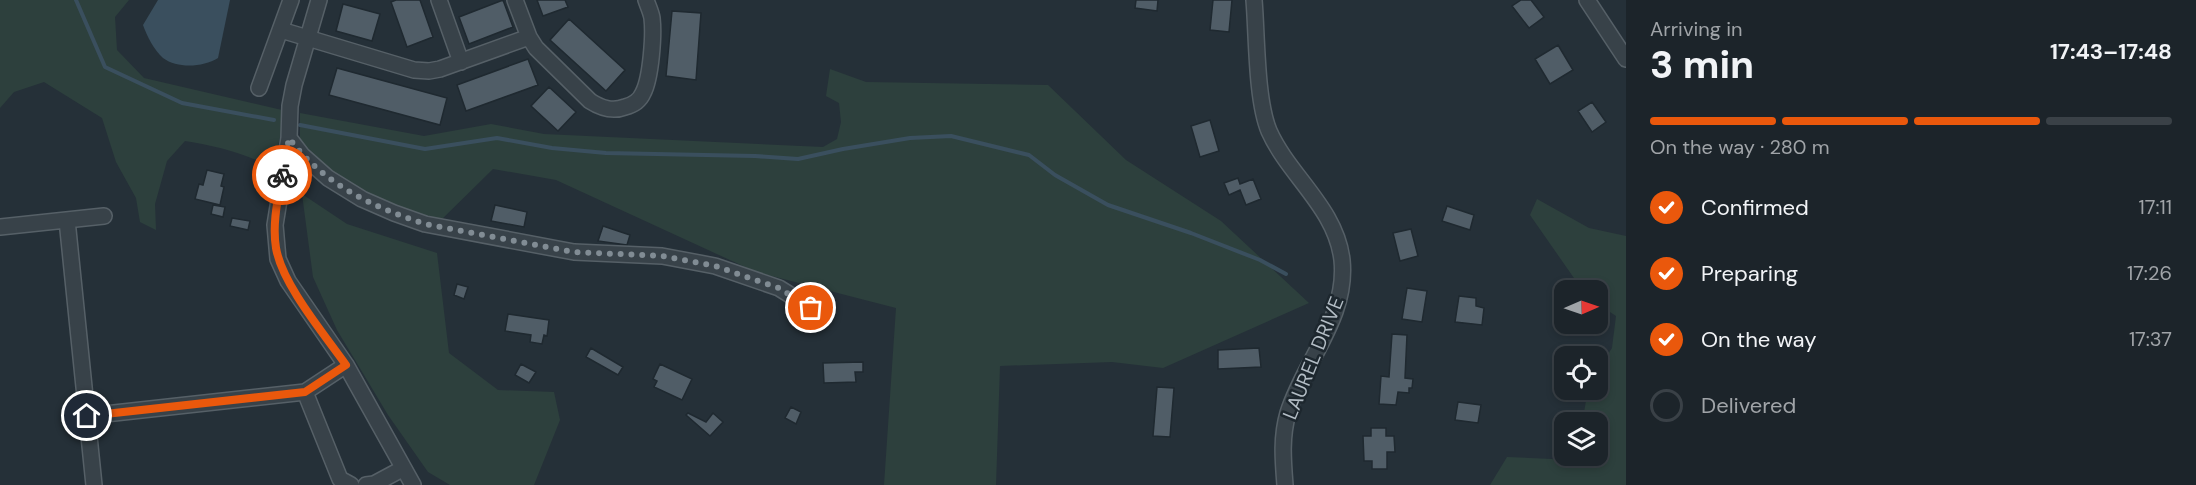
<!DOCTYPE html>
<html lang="en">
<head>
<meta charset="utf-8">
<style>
	body { margin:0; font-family:"DM Sans",sans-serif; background:#293036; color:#f1f3f6; height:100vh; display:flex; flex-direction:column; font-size:22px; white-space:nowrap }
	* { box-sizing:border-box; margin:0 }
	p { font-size:20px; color:#a0a4a8 }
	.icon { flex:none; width:33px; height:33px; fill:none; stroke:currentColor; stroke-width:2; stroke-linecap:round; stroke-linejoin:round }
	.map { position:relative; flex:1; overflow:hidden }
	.sheet { display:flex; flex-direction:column; background:#1c242a; width:570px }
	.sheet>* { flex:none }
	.needle { width:39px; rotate:88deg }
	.tools { position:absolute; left:1554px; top:280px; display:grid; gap:12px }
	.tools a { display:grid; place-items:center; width:54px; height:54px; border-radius:12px; background:#1c242a; box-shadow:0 3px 9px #0003,0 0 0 2px #3a4147; font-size:30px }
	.pin { position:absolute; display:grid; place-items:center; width:51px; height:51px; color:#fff; margin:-26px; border:3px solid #fff; border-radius:50%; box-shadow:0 2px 6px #0007 }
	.courier { position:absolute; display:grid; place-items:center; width:60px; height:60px; margin:-30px; border:4px solid #ea580c; border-radius:50%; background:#fff; color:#222; box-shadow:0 2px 8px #0007 }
	.overview em { font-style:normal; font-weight:700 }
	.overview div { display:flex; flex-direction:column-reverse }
	.overview { display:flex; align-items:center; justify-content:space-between; height:102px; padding:0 24px }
	h1 { font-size:39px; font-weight:700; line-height:45px }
	.bar { display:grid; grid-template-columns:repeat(4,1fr); gap:9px 6px; align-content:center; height:72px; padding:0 24px }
	.bar i { height:8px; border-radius:4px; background:#3a4147 }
	.bar .on { background:#ea580c }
	.bar p { grid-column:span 4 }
	ol { padding:0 24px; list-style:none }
	li { display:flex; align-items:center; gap:18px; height:66px }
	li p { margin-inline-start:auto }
	li .icon { padding:6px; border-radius:50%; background:#ea580c; color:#fff; stroke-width:4 }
	li:last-child { color:#a0a4a8 }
	li i { width:33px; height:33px; border:3px solid #3a4147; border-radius:50% }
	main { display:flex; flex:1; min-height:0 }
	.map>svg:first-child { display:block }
</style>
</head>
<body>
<main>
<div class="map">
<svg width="1626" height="485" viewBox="0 0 1626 485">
	<rect width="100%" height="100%" fill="#253038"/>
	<!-- green -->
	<path fill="#2d403d" d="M0,0H129L115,17L117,50L144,78L282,110L281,133L273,168C245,153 216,146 185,141L167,161L155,204L156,230L140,222L136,198L116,162L102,118L44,82L14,92L0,108Z
		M830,69L866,82L1048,85L1126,160L1221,221L1309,303L1163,368L1112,362L1000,366L996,485H884L896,308L756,272L556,180L493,169L439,222L402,210L339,178L300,141V113L424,136L491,124L544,134L823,147L837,139L841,122L839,103L826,96Z
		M302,194L347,224L437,253L449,353L498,390L554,392L560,420L534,485H450L428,472L388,415L337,330L313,277Z
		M1537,199L1589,228L1626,236V485H1490L1507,457L1574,460L1576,456H1598V423H1582L1588,390H1598V369L1612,348L1616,316L1598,304V291H1583L1530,215Z"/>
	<!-- water -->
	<path fill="#3a4f5e" d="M158,0H230L218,58C203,67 178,69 163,58C154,50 147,36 143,25Z"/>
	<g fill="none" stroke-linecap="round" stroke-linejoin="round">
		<!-- stream -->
		<path stroke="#3a4f5e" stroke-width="4" d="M76,0L105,67L182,103L274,120
			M300,125L425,149L497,138L552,148L606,153L755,156L798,159L843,149L910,138L951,136L1029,155L1055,175L1108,205L1191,233L1260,260L1286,274"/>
	</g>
	<!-- building -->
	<path fill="#505d67" stroke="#1f2930" stroke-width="1.5" d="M396,0H420L433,37L407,47L391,2Z
		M503,0L513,27L469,44L459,17Z
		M537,0H565L568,7L543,16Z
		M1136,0H1158L1157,11L1135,8Z
		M1213,0H1232L1229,32L1210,30Z
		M1521,0H1531L1544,17L1529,28L1512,6Z
		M343,4L380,14L372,41L336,31Z
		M672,11L701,13L696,80L666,76Z
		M569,19L625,70L606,91L550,40Z
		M1558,45L1573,70L1550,84L1535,59Z
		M528,59L538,85L466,111L457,85Z
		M337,68L447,98L440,125L329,95Z
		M549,87L576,112L558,131L531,106Z
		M1592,102L1606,122L1592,132L1578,111Z
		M1210,120L1219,151L1200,157L1191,126Z
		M207,170L224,174L221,186L224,187L220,205L195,199L199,184L203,185Z
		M1238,178L1240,184L1253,179L1261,199L1246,205L1240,190L1229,195L1224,183Z
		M213,205L225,207L223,217L211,214Z
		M495,205L527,212L524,227L491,221Z
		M1447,206L1474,215L1470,230L1442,221Z
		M232,218L250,221L248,230L230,226Z
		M603,226L630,235L627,245L598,241Z
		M1411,229L1418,256L1400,261L1393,233Z
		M457,284L468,287L464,299L454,295Z
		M1407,288L1427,291L1422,322L1402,319Z
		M1459,296L1476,298V306L1484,308L1482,325L1455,322Z
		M508,314L549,320L547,336L544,335L542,344L530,342L531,335L505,331Z
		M1392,334L1407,335L1405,378L1413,379L1412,388H1409V393L1398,392L1396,405L1379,404L1381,376L1389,377Z
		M591,348L623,367L618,375L586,357Z
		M1259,348L1261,367L1218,369V350Z
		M863,362V372H855L856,382L824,383L823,363Z
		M521,364L536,372L529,383L515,375Z
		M660,364L692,379L682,400L654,387L657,381L653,379Z
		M1157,387L1174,388L1170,437L1153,436Z
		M1458,402L1481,405L1478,423L1455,420Z
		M791,407L801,412L796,424L785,418Z
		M688,413L706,422L713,413L723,422L710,436L686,415Z
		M1371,428H1386V436H1394L1395,452H1387V469H1372V461H1364L1363,436H1371Z"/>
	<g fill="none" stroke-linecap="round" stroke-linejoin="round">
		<!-- minor casing -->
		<g stroke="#566067" stroke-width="18">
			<path id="minor" d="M319,0L294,85L290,106L289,138L302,155L328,178L362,199L394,213L425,224L574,252L662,256L715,266L779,288L811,308L813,314
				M439,0L461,62
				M515,0L529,37L536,48L590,101C601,108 612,112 625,107C633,105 640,100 643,93C651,78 654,35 652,18C651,12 648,6 646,0
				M1254,0C1257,35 1256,100 1269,131C1289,176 1336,208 1342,260C1348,318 1304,361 1288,413C1281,437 1283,460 1285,485
				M1587,0L1626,59
				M281,30L414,70L429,71L440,69L529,37
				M259,88L291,0
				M289,138L275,225L278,259L288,281L346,365L413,485
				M67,220L94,485
				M0,227L104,216
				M305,392L340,479L351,485
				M87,416L305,392L346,365
				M366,485L374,484L402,469"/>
		</g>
		<!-- minor -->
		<use href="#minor" stroke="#384249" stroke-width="15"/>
	</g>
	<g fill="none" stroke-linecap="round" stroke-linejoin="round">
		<!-- done -->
		<path stroke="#818c94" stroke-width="6" stroke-dasharray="0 10.8" d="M282,175L289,138C322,183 372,207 425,224L574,252L662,256L715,266L779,288L811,308"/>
		<!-- route -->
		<path stroke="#ea580c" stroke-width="8" d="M87,416L305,392L346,365C324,334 282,284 276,248C272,224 278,198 282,175"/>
	</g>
	<g text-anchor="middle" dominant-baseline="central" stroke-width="5" stroke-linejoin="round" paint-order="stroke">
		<!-- street labels -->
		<g font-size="20" fill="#b3bdc5" stroke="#1d272e">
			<text transform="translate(1313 358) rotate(-68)">LAUREL DRIVE</text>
		</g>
	</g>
</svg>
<div class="tools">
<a><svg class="needle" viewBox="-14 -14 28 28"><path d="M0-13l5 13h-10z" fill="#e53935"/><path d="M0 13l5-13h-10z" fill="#a0a4a8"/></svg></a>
<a><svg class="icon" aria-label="locate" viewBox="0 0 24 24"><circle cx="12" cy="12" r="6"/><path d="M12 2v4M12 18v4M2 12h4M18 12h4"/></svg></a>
<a><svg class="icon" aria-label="layers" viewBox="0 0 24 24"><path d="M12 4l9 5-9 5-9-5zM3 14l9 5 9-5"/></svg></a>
</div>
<div class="pin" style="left:811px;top:308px;background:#ea580c"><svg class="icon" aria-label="bag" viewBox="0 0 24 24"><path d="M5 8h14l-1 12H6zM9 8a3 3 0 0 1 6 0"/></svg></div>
<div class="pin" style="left:87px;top:416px;background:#1f2937"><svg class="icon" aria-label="home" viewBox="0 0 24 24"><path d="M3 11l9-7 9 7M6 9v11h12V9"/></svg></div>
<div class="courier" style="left:282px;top:175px"><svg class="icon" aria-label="bike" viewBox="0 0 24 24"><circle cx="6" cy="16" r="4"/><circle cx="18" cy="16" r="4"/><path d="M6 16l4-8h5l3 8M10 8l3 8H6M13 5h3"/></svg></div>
</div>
<section class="sheet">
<div class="overview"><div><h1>3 min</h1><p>Arriving in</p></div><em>17:43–17:48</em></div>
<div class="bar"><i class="on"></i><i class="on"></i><i class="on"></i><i></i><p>On the way · 280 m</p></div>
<ol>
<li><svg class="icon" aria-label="check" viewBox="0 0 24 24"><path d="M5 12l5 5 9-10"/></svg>Confirmed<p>17:11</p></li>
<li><svg class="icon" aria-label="check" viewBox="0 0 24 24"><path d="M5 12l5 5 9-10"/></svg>Preparing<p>17:26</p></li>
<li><svg class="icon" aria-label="check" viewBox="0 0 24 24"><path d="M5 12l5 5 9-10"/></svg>On the way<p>17:37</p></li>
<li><i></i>Delivered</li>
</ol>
</section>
</main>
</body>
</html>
